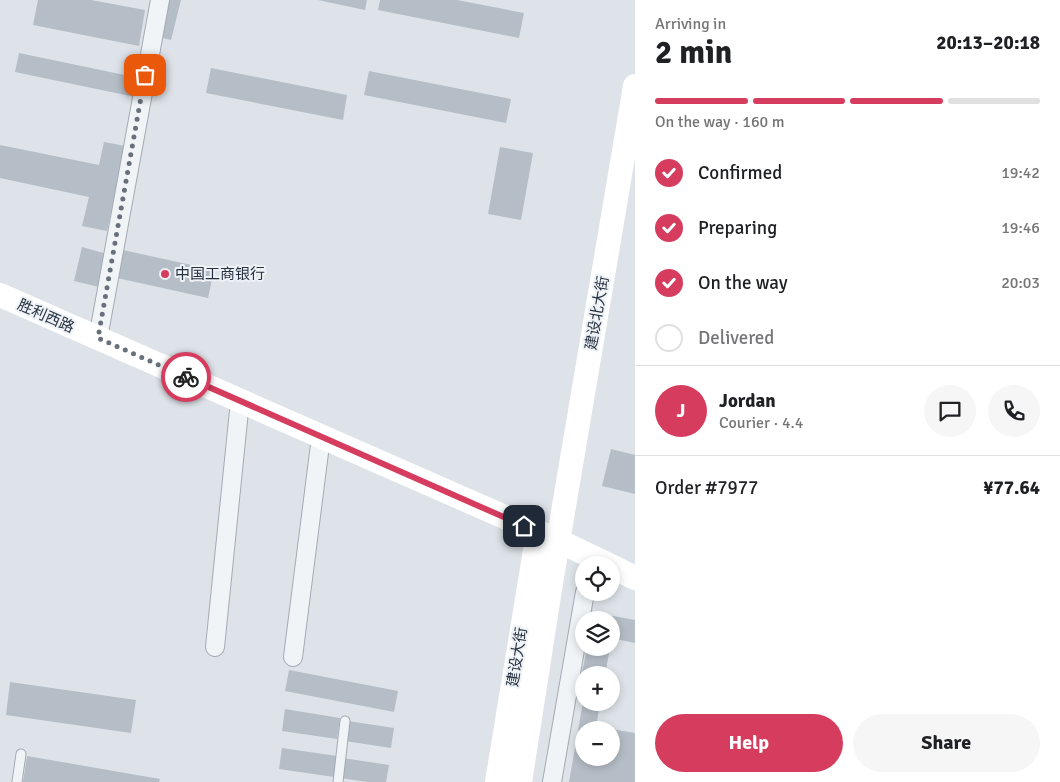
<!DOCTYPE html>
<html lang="en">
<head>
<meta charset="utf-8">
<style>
	body { margin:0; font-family:Signika,"Noto Sans SC",sans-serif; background:#f6f6f6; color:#202124; height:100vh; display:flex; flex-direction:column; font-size:19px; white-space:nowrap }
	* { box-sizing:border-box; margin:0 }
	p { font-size:16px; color:#757577 }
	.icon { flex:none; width:28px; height:28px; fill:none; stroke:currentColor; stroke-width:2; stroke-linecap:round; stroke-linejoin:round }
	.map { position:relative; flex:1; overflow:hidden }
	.details { display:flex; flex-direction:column; background:#fff; width:425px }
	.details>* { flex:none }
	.controls { position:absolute; left:575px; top:556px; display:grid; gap:10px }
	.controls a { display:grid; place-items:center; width:45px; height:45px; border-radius:50%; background:#fff; box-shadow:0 2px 8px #0003; font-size:25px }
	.pin { position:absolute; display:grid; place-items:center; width:42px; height:42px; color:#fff; margin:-21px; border-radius:10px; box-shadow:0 2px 8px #0006 }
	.courier { position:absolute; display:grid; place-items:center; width:50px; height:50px; margin:-25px; border:4px solid #d53c5d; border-radius:50%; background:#fff; color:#222; box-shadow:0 1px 6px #0007 }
	.headline em { font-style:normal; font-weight:700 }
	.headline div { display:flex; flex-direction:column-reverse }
	.headline { display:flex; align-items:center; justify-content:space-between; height:85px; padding:0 20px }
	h1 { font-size:32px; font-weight:700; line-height:38px }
	.bar { display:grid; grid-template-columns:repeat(4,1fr); gap:8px 5px; align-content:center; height:60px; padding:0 20px }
	.bar i { height:6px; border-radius:4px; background:#e0e0e0 }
	.bar .active { background:#d53c5d }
	.bar p { grid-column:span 4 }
	.line { display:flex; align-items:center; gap:12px; padding:0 20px; border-top:1px solid #e0e0e0 }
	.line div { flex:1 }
	.round { display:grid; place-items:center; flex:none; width:52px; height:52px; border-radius:26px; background:#f6f6f6 }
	ol { padding:0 20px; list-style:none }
	li { display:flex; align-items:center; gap:15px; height:55px }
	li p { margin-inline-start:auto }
	li .icon { padding:5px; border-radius:50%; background:#d53c5d; color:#fff; stroke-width:4 }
	li:last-child { color:#757577 }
	li i { width:28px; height:28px; border:2px solid #e0e0e0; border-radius:50% }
	.action { display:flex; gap:10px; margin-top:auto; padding:10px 20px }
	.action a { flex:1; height:58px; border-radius:30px; background:#d53c5d; color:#fff; font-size:20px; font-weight:700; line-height:58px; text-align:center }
	.action a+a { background:#f6f6f6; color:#202124 }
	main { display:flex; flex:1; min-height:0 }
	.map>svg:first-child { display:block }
</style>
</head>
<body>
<main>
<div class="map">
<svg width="635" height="782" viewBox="0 0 635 782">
	<rect width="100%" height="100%" fill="#dee3e9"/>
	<!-- building -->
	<path fill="#b5bdc6" d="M38,0H91L145,10L139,46L33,25Z
		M165,0H181L171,40L155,36Z
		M318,0H367L365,10Z
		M380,0H457L524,13L519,38L378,10Z
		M19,53L139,78L135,97L15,72Z
		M211,68L347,95L343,120L206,93Z
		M369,71L511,99L506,123L364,95Z
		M104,142L125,146L107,231L82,226L89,197L0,178V145L99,165Z
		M500,147L533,153L521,220L488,214Z
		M82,247L107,254L99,287L74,281Z
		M123,250L214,270L208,298L117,278Z
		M611,449L635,455V494L602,486Z
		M597,613L635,620V643L611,638V620H591Z
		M587,648H610L605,675H584V694L578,693Z
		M289,670L398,691L394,712L285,691Z
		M10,682L136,700L131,733L6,715Z
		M583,702L600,704L596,726L611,729L584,730V758H611V729L635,733V782H569Z
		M285,709L340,718L337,739L282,731Z
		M348,721L394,728L391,748L345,741Z
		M282,748L337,756L334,777L279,769Z
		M27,756L160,779L159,782H23Z
		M343,758L389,765L386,782H368L340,778Z"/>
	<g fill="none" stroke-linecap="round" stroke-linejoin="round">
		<!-- lane casing -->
		<g stroke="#a3aab3" stroke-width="11">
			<path id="lane" d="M17,782L21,754
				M338,782L345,721"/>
		</g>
		<!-- street casing -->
		<g stroke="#a3aab3" stroke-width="20">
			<path id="street" d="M98,338L160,0
				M215,647L240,401
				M293,657L321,437
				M552,782L585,592"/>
		</g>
		<!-- lane -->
		<use href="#lane" stroke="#f1f4f7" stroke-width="9"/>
		<!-- street -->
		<use href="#street" stroke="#f1f4f7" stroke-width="18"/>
		<!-- secondary -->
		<path stroke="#fff" stroke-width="24" d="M0,295L559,541L609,565
			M611,566L635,578
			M497,782L538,532
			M520,782L551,583L635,86"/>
	</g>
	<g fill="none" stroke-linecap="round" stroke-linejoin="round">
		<!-- done -->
		<path stroke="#67707b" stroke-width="5" stroke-dasharray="0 9" d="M145,75L98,338L186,377"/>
		<!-- route -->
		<path stroke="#d53c5d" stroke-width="6" d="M186,377L524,526"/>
	</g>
	<!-- markers -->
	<circle fill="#d53c5d" stroke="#eef2f6" stroke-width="2" cx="165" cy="274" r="5"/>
	<g text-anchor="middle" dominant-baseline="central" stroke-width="4" stroke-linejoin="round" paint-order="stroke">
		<!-- poi labels -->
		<g font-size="15" fill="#273240" stroke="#eef2f6" text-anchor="start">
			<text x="175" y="274">中国工商银行</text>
		</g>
		<!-- street labels -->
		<g font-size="15" fill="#273240" stroke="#eef2f6">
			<text transform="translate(597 313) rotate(-80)">建设北大街</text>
			<text transform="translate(46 316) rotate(24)">胜利西路</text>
			<text transform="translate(517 657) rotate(-81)">建设大街</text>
		</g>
	</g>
</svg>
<div class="controls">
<a><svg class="icon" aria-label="locate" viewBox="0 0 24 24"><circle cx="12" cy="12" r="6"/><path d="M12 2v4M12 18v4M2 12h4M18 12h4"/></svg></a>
<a><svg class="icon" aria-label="layers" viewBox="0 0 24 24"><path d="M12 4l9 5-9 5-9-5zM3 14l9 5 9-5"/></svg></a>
<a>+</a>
<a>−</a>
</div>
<div class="pin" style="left:145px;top:75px;background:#ea580c"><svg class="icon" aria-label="bag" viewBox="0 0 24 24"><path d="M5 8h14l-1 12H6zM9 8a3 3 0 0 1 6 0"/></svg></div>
<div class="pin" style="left:524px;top:526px;background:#1f2937"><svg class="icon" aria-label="home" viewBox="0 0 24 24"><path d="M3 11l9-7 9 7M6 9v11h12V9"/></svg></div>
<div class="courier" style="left:186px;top:377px"><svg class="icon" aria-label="bike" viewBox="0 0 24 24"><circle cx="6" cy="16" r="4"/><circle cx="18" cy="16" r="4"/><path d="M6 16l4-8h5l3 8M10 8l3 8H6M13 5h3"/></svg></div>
</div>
<section class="details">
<div class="headline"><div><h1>2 min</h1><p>Arriving in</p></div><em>20:13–20:18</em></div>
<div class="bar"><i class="active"></i><i class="active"></i><i class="active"></i><i></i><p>On the way · 160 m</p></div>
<ol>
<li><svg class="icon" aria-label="check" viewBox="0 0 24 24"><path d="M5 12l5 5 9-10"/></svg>Confirmed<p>19:42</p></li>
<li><svg class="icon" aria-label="check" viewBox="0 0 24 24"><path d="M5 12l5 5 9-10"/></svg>Preparing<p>19:46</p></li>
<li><svg class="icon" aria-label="check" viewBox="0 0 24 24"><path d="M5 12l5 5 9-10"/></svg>On the way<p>20:03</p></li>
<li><i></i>Delivered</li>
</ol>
<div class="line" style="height:90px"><b class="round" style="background:#d53c5d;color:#fff">J</b><div><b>Jordan</b><p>Courier · 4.4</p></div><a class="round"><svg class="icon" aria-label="chat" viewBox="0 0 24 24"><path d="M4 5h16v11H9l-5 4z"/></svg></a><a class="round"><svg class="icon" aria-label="phone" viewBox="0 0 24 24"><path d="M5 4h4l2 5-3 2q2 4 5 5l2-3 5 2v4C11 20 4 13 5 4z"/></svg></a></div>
<div class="line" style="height:65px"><div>Order #7977</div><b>¥77.64</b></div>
<div class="action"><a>Help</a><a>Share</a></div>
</section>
</main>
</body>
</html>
